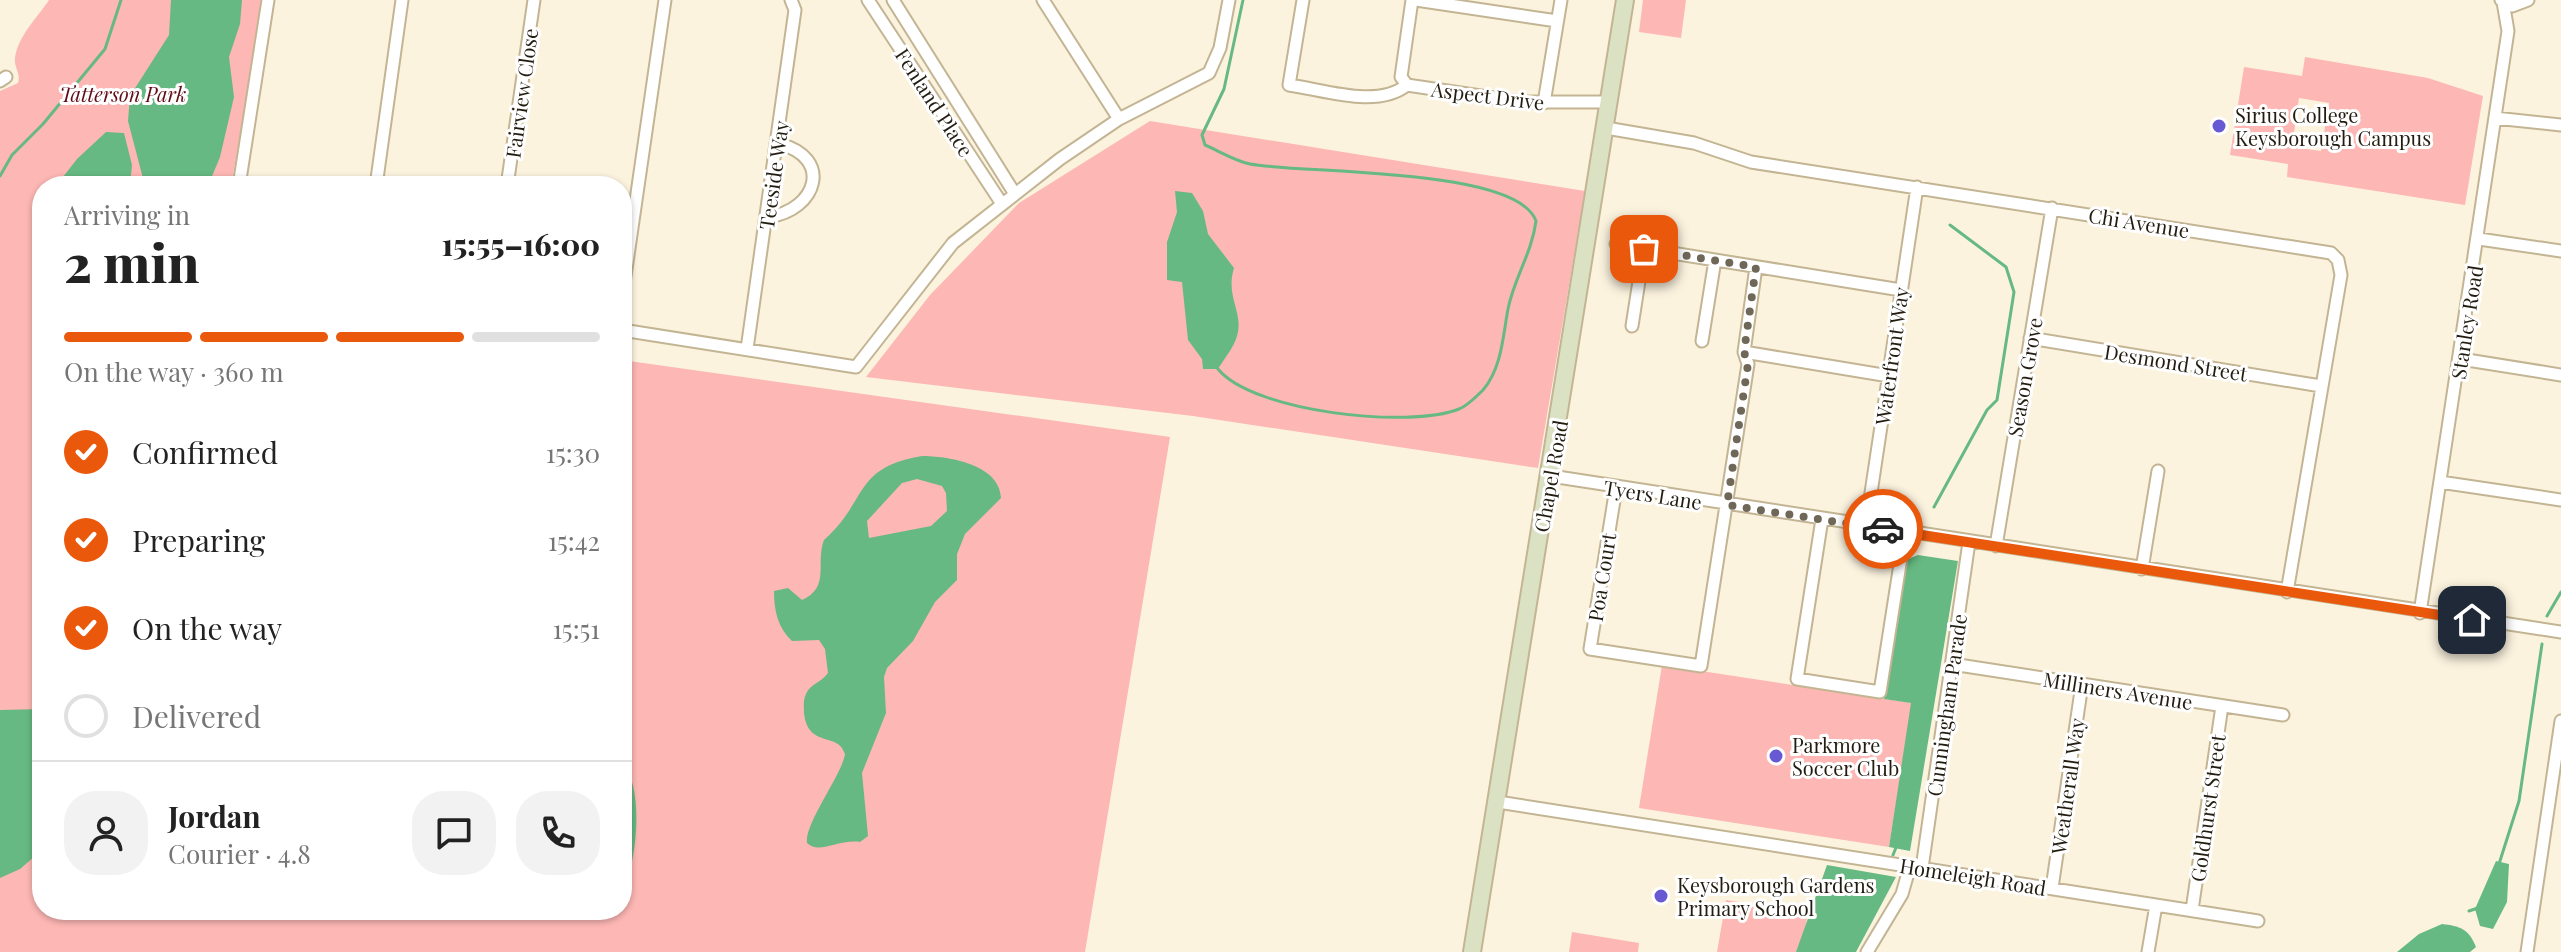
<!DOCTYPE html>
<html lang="en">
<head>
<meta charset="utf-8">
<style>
	body { margin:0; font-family:"Playfair Display",serif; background:#f2f2f2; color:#222; height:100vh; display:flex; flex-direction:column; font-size:30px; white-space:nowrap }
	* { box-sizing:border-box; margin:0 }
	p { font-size:26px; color:#767676 }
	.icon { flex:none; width:44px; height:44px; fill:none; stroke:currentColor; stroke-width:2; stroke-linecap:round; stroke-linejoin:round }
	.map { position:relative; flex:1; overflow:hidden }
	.details { position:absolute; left:32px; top:176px; width:600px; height:744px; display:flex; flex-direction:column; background:#fff; border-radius:32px; box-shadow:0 2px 6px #0004 }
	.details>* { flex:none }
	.pin { position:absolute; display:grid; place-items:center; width:68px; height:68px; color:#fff; margin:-34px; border-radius:16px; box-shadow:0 4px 12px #0006 }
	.courier { position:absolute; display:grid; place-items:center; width:80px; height:80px; margin:-40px; border:6px solid #ea580c; border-radius:50%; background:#fff; color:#222; box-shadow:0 2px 10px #0007 }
	.overview em { font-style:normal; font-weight:800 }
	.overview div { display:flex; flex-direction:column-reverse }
	.overview { display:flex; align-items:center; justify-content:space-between; height:136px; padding:0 32px }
	h1 { font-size:52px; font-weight:800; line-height:60px }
	.bar { display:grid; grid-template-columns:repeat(4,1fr); gap:12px 8px; align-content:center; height:96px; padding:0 32px }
	.bar i { height:10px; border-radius:6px; background:#e0e0e0 }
	.bar .selected { background:#ea580c }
	.bar p { grid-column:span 4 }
	.line { display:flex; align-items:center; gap:20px; padding:0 32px; border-top:2px solid #e0e0e0 }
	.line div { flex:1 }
	.round { display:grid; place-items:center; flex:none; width:84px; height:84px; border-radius:32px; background:#f2f2f2 }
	ol { padding:0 32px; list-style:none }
	li { display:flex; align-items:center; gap:24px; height:88px }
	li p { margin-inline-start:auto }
	li .icon { padding:8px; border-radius:50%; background:#ea580c; color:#fff; stroke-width:4 }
	li:last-child { color:#767676 }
	li i { width:44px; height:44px; border:4px solid #e0e0e0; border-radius:50% }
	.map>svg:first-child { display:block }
</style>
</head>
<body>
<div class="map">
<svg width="2561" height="952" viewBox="0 0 2561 952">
	<rect width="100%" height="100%" fill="#fcf3df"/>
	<!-- green -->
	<path fill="#fdb7b4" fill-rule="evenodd" d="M49,0H264L231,186H42V910H622V360L1170,437L1085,952H0V91L18,83C21,73 14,68 15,58C18,36 37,18 49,0Z
		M1643,0H1686L1681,38L1639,32Z
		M2305,57L2428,78L2483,96L2465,205L2287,177L2288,164L2230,155L2244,67L2302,76ZM2299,98L2329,103L2321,151L2292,147Z
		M1150,121L1585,191L1538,468L1193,416L866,377L930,295L1019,203Z
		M1662,665L1912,703L1889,847L1639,808Z
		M1726,900L1808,913L1801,952H1717Z
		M1572,932L1639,943L1638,952H1569Z"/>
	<!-- water -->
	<path fill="#66b982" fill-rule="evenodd" d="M171,0H242L240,24L229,57L234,97L220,157L208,186H145L128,121L130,96L169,35Z
		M106,132L124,133L132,165L130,186H56L77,159Z
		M1175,191L1192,193L1203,211L1208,234L1234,268C1225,297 1244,312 1237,336C1234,347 1224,359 1218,369H1203L1202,359L1188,340L1182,282L1167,280V242L1177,212Z
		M922,456C947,456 1000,464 1001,498L965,534L957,554V580L935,602L913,641L887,668L884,677L886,713L862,773L868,836L860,842C838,839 819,855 807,843C804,824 842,775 845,754C838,731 808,749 804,713C804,707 803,700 806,694C810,684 822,682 828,673L825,649L819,640L792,641C778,628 774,611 774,591L788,588L802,600C831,587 815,563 824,540C869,500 852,468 922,456ZM917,479L942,486L946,493L947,511L931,526L869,538L867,521L902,483Z
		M1918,555L1958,561L1910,851L1889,847L1911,703L1884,699L1906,560Z
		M42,709V850L20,869L0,878V710Z
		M622,761C645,789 637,862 622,894Z
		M2496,861L2509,864L2507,902L2493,929L2480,926L2475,909Z
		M1827,865L1896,877L1856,952H1796Z
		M2442,924C2460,926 2469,929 2476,947L2470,952H2397L2419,934Z"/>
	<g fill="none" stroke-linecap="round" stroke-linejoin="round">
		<!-- stream -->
		<path stroke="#66b982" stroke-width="3" d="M0,176L12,155L43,124L105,49L121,0
			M1218,369C1253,412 1409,429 1459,409C1467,406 1477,396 1483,390C1502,368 1503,335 1508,309C1514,278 1532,253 1536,221C1517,167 1303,174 1250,164C1235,161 1219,151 1205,145L1202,135L1224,89L1243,0
			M1934,507L1987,410L1997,400L2014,292L2006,267L1950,225
			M2547,616L2561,592
			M1893,855L1897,845
			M2499,864L2519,801L2542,644
			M2469,911L2478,908"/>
		<!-- minor casing -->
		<g stroke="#c3b593" stroke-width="15">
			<path id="minor" d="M868,0L1002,204
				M893,0L1015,194
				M1043,0L1119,119
				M1303,0L1289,85C1325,90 1377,109 1407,85
				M1412,0L1401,77L1407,85L1521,102H1609
				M1416,0L1557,21
				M2501,0L2512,6L2528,0
				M0,81L6,77
				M1544,103L1561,0
				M2495,118L2561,125
				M1606,128L1694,143L1751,162L2331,253L2338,260L2341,275L2287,592
				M239,186L268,0
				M376,186L402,0
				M507,186L534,0
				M768,217C818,210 833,157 779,144
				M2479,239L2561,251
				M1616,244L1901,290
				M622,297L665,0
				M1632,326L1644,249
				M622,330L856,367L953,243L1060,159L1119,119L1209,73L1220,48L1229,0
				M2030,338L2321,386
				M1702,341L1715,260
				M747,349L795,10L791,0
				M1744,352L1889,376
				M2461,359L2561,375
				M1551,476L2561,632
				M2440,482L2561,500
				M1616,488L1590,649L1701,666L1748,364L1744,352L1756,267
				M1822,519L1797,679L1880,692L1905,532
				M1866,526L1917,187
				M1996,546L2052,208
				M2142,569L2158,471
				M2420,613L2508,31L2503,2
				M1952,664L2283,715
				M1498,802L2258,921
				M1922,868L1969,542
				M2052,888L2082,684
				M2192,910L2222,706
				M1867,952L1902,894L1910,866
				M2148,952L2156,905
				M2527,952L2561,721"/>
		</g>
		<!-- secondary casing -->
		<g stroke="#c3b593" stroke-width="20">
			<path id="secondary" d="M1472,952L1625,0"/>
		</g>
		<!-- minor -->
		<use href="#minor" stroke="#fff" stroke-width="11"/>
		<!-- secondary -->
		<use href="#secondary" stroke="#dbe2c4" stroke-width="16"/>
	</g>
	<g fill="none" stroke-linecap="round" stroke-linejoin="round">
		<!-- done -->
		<path stroke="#6f6859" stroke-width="8" stroke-dasharray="0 14.4" d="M1644,249L1756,267L1744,352L1748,364L1727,505L1883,529"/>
		<!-- route -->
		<path stroke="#ea580c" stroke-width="10" d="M1883,529L2472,620"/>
	</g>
	<!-- markers -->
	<g fill="#6659d3" stroke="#fff" stroke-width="3">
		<circle cx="2219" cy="126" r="8"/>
		<circle cx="1776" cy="756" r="8"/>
		<circle cx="1661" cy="896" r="8"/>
	</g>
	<g text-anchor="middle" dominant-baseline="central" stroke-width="6" stroke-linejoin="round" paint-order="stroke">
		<!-- park labels -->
		<g font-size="20" font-style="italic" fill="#600b15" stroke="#fff">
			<text x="123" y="93">Tatterson Park</text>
		</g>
		<!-- street labels -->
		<g font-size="20" fill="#231d11" stroke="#fff">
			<text transform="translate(521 93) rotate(-82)">Fairview Close</text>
			<text transform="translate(1488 95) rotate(7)">Aspect Drive</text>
			<text transform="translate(935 102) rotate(57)">Fenland Place</text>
			<text transform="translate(773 175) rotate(-82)">Teeside Way</text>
			<text transform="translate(2139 222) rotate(9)">Chi Avenue</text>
			<text transform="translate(2466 322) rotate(-81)">Stanley Road</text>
			<text transform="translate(1891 356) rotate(-82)">Waterfront Way</text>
			<text transform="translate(2176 362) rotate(9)">Desmond Street</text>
			<text transform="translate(2024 377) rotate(-80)">Season Grove</text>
			<text transform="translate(1550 476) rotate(-80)">Chapel Road</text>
			<text transform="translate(1653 494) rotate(9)">Tyers Lane</text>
			<text transform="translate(1601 577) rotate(-81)">Poa Court</text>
			<text transform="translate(2118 690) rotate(9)">Milliners Avenue</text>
			<text transform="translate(1946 705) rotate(-82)">Cunningham Parade</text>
			<text transform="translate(2067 786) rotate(-82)">Weatherall Way</text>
			<text transform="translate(2207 808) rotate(-82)">Goldhurst Street</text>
			<text transform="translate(1973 876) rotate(9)">Homeleigh Road</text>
		</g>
		<!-- poi labels -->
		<g font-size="20" fill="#231d11" stroke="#fff" text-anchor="start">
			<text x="2235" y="114">Sirius College<tspan x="2235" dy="23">Keysborough Campus</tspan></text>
			<text x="1792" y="744">Parkmore<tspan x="1792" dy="23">Soccer Club</tspan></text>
			<text x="1677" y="884">Keysborough Gardens<tspan x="1677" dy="23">Primary School</tspan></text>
		</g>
	</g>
</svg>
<div class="pin" style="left:1644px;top:249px;background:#ea580c"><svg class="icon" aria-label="bag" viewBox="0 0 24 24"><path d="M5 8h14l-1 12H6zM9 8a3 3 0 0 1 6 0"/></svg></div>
<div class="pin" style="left:2472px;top:620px;background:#1f2937"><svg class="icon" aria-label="home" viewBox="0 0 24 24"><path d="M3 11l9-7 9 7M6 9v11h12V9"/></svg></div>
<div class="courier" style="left:1883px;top:529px"><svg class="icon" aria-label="car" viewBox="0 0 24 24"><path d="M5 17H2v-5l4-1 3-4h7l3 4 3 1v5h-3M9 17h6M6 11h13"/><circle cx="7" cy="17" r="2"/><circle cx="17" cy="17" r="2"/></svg></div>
<section class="details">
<div class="overview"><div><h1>2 min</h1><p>Arriving in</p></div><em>15:55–16:00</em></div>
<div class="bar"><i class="selected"></i><i class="selected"></i><i class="selected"></i><i></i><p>On the way · 360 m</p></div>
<ol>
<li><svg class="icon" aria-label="check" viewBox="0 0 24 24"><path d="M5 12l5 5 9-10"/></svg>Confirmed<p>15:30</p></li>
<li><svg class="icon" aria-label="check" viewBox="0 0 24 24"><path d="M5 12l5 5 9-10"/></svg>Preparing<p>15:42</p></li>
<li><svg class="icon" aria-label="check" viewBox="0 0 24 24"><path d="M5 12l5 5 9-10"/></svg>On the way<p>15:51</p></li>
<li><i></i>Delivered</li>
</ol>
<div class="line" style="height:144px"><a class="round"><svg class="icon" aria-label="person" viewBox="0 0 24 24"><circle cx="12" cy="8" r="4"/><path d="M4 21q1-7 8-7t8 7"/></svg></a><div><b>Jordan</b><p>Courier · 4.8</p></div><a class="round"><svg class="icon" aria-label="chat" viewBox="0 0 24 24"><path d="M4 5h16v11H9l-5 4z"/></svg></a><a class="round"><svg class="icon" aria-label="phone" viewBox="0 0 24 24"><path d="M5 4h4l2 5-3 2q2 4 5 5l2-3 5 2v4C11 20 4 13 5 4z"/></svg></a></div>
</section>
</div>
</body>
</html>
